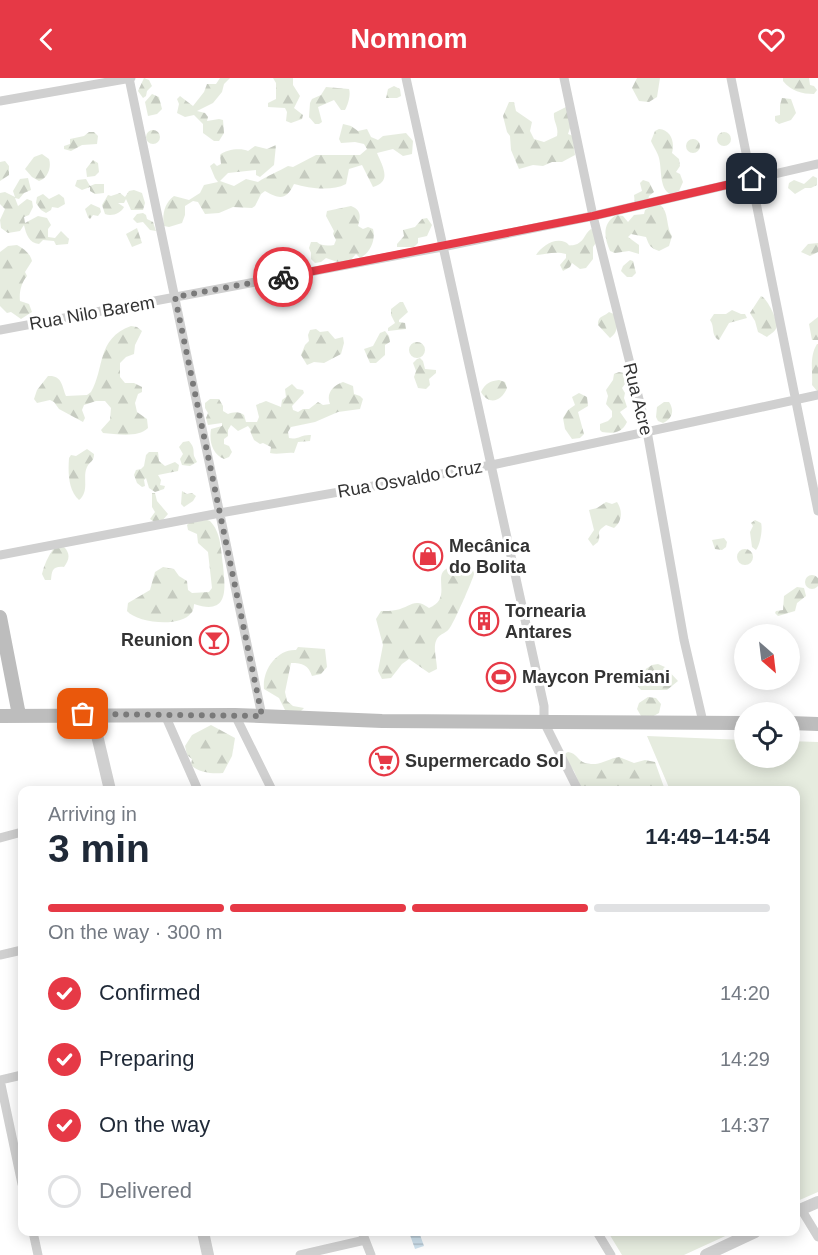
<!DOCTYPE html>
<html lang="en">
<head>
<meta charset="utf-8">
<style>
	body { margin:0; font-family:Helvetica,sans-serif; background:#f2f2f3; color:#1f2937; height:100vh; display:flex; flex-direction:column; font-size:22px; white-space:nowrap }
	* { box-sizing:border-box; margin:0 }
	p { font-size:20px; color:#747a83 }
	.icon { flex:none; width:33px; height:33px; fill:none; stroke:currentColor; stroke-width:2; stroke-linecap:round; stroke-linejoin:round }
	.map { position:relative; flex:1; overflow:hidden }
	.details { position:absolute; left:18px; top:708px; width:782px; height:450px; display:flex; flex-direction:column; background:#fff; border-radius:12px; box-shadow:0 3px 15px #0003 }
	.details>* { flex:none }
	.needle { width:39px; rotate:152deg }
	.tools { position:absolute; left:734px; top:546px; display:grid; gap:12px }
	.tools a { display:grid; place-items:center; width:66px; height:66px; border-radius:50%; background:#fff; box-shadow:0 3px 15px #0003; font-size:30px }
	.pin { position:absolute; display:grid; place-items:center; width:51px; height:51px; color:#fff; margin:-26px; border-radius:12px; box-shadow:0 3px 9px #0006 }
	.courier { position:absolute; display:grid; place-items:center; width:60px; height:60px; margin:-30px; border:4px solid #e63946; border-radius:50%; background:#fff; color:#222; box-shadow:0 2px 8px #0007 }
	.overview em { font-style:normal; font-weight:700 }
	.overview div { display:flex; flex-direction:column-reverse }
	.overview { display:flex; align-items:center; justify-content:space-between; height:102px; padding:0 30px }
	h1 { font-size:39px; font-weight:700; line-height:45px }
	.bar { display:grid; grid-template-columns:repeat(4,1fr); gap:9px 6px; align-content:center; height:72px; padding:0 30px }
	.bar i { height:8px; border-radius:4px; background:#e0e1e3 }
	.bar .on { background:#e63946 }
	.bar p { grid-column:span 4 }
	ol { padding:0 30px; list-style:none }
	li { display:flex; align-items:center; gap:18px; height:66px }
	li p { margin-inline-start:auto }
	li .icon { padding:6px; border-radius:50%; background:#e63946; color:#fff; stroke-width:4 }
	li:last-child { color:#747a83 }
	li i { width:33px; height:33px; border:3px solid #e0e1e3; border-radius:50% }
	header { display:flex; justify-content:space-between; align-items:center; height:78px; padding:0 30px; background:#e63946; color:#fff; font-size:27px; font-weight:700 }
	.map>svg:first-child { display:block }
</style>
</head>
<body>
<header><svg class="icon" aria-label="back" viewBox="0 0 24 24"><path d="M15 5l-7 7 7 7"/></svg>Nomnom<svg class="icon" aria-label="heart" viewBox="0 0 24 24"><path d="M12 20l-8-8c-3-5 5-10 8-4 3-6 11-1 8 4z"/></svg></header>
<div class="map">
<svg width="818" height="1177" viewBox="0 0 818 1177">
	<defs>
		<pattern id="forest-firs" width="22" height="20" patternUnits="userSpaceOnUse" patternTransform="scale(1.5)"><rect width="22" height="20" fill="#e6ecdf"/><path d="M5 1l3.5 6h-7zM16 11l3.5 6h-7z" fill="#c6cbc0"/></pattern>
		<pattern id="water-rules" width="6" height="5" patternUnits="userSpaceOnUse" patternTransform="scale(1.5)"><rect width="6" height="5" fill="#cfe2ee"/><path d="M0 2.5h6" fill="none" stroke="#b2c2cd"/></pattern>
	</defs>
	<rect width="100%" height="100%" fill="#fff"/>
	<!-- green -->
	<path fill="#e6ecdf" d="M647,658L744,662V680H789V663L818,664V1114L795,1124V712H670Z
		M608,1154H734L684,1177H622Z"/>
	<!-- forest -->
	<path fill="url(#forest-firs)" d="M144,0L149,2L152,8L147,13L146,18L143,20L138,13Z
		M220,0H230L224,6L222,14L213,25L197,33L205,35L208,39L207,43L219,41L223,42L224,55L219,63H214L203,55V46L194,37L185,39L177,35L179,26L177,21L180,18L193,28L204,14L207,6H216Z
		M273,0H293V7L300,18L294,30L303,37L302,41L291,45L286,43L287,34L285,30L268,29V25L276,21V5Z
		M637,0H660L657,19L649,24L639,23L632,10Z
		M783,0H809L810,7L814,8L817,12L814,16C802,16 791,13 783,3Z
		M394,8L400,11L401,18L397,20H386L388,11Z
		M326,9L349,11C351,16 348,27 345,32H341L334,22L318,29L322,44L319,46H315L309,39L310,25L312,21L321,17Z
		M152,16L159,19L162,31L157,36L148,38L145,24Z
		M782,20L791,21L796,35L791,42L779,46L775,43V38L780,37V27Z
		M509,24H514L516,33L532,44L530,53L534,61L544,64L557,58C559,48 553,44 554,35L568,28L571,47L568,56L573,58L575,77L562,84H552L543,88L533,87L519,91L511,72L510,58L507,54L503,38Z
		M343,46L351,48L358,53L367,51L371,59L378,62L383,58L406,55L413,63L412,76L403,78L393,71L377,75C383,89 392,104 373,109L362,87L349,91L346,106C331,114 309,110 294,106C286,123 279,121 265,113L261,116L255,128L252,130L233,129L219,135L205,136L198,124L193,123L185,128V137L182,145L169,149L164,148C162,138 164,125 174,118L189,122L200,115L204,107L218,104L215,100L210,88L214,85L217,88L221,86L220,77C226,71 242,70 248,73L255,68L267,71L276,67L274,87L260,99L256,97V92L228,95L220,103L234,108L246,101L258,104C268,97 278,94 288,88L293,89L316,77H360L367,71L364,66L355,64L341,65L339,61Z
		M659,51C671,52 675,64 672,75L679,81L680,88L676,94L680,96L683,104L679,113L670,116C659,110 662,91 659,80C658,75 653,68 651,63L655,53Z
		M146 59a7 7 0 1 1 14 0a7 7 0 1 1-14 0Z
		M89,54H94L98,58L97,66L82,67L71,73L64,71V68L70,66V61L84,58Z
		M717 61a7 7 0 1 1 14 0a7 7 0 1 1-14 0Z
		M686 68a7 7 0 1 1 14 0a7 7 0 1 1-14 0Z
		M42,76L49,81C52,90 47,101 39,103L32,99L25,91L34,79Z
		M93,82L98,85L99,94L95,98L87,99L86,91Z
		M5,83L9,88V97L0,103V84Z
		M813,98L817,100V107L811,110H805L795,116L788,110L789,105L794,102L804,106Z
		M28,100L31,112L24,115L19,121L15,120L18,128L27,121L32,123L33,129L29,137L24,139L25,145L38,138L47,140L51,147L48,151V159L55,160L61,153L69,161L68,166L56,167L54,163L43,162L39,166C29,165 26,156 24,147L20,153L8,155L1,150L0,142L5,131L0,126V115L5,114L15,119L13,113L20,101Z
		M86,101L90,108L95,106H104V115L95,116L90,113V109L82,112L75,108L77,102Z
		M643,102L649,104L654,114L649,118L648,122L635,126L634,117L642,113L640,105Z
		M134,112L142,115L145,125L143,132H131L126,121L124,125H118L124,129C121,135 112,139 105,136L102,127L108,117L111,118L120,115L125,119L129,113Z
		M43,116L49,121L59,116L64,120L65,126L58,130L52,129L51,132L46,135L41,132L36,125L37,119Z
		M657,125C670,131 665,147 672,158L669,168L659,173C650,170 649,167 646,159L631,156L628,159L639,167V176L629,173L615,175L610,173C604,159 602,146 616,137L623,138L628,144L634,137L644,136L645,132Z
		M91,126L100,130L101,134L98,138L93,137L90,141L88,139L85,131Z
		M351,128C361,132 361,138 358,148L363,151L368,149L373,151C376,162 370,175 360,180L356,176L349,184L343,186L326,180L321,184L315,185L311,181V175L309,170L311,164H317C321,168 328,168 334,167L336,162L333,156L334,153L326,138L327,133Z
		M143,135L146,137L147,141L153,144L156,153L150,152L143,144L137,145L133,141L137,136Z
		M427,140L432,147L427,158L418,160V165L414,169H397V166L404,158L403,152L415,149L422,141Z
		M137,150L142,165L132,169L126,156Z
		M591,151L595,153L598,162L593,169V181L586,190L580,191L572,185L570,189L563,193L560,187L566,180V176C556,173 546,176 536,177C541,169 554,159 565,164C571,167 566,168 574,167C584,165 584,156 591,151Z
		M818,165V174L810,178L801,174L808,166Z
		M17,167C24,171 30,175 32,183L25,194L27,198C21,205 19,215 20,223L29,226L32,234L21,241L11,234L7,235L0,228V174L8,168Z
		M630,182L633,183L636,195L632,199H627L621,193L623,188Z
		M761,218C767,220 777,241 777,247C777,253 770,256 767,259L758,254L755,243L750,235Z
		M400,224H403L408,234L399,242V244L405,245L406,251L388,253V250L395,245L391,237V231Z
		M732,232L741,236H745L747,240L729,245L719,262L717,261C711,255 715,249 710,242L714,236H726Z
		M609,234L616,237C618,246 618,255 610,260L598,247C598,237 604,239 609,234Z
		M818,239V262H812L809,246Z
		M131,248L137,249L142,253L135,267L134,276L126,279L120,285V299L125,305H134L142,309V314L138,316L135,325L137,334L147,341L148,350C138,360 117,356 103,355L101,352L110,342L111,330L105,323H96L84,327L82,332L85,340L83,344L59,331L54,324L50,322L37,325L34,321L37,312L48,298C62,297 62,308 66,318L87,317L91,314C105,290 96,261 131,248Z
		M316,251L320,254L328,253L335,261L343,259L344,265L341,276L324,285L314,284L307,287L301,277L305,267L309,263L308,257L310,252Z
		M385,253L389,258L390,264L385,267V277L376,285H370L364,271L373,268L380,255Z
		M409 272a8 8 0 1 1 16 0a8 8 0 1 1-16 0Z
		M817,266H818V314L812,307C813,293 809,279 817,266Z
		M420,280L423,283L425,291L436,292V295L429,301L430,307L426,311L418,310L414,299L416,293L413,285L417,281Z
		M619,294L624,295C628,301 626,305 622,310L625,315L624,320L627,329L620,334L627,344C622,355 613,356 602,354L600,352V346L608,343L612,339V333L606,326L608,318L606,312L613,302L614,296Z
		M499,302L505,304L507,310C502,323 489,328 481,314C485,305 491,303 499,302Z
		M343,304L353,308L354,316L360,318L363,321L360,331L338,334L315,344L291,349L288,354L289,360C298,362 302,356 311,357L310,363L298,364L294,375C286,374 278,377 270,375L271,369L263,365L260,366L254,362L250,353L251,352L248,348L238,353L231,347L228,352V358L224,361V366L229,368L232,374L229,379L224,381C212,376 209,363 211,351L222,348V345L208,347L206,340L208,335L205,330V325L210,321H219L223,328V333L228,336C233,334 239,333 244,337L246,344H257L259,339L256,327L266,323L281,329L282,322L286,319L285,311L292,306L297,311L303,312L304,315L292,328L293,332L298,334L303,331H309L318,324L323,327L330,326C326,316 332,308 343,304Z
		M579,315L587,319L588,328L578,334L584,356L580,360L572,361L565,351L563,340L568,332L575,327L572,319Z
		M664,324H669C675,333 672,341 663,345L658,343L656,339L657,329Z
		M189,363C195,370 193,372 194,378L197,384L190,388L182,387L180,381L183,376L179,369L183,364Z
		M87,371L94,376C94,384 90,383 87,389C82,399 90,413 79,422C68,412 68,394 69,380L71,377L76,378Z
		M149,374H158L159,383L165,388L175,384L179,387L178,393L158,397L161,402L160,407L165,408L164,411L155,414L149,410L146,400L144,402L145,408L142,409L137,405L134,397L136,392L141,391L144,388L146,377Z
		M182,413L187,416L192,415L196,418L193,423L184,429L181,426Z
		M152,415H155L157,423L168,436L162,443H153L150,441L155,434L152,429Z
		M606,424L612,426L617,424C623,433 622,444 614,450L606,447C594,455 602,455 598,464L593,468L588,461L594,452L589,432L597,430Z
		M193,440H202L210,443C221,454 221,472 223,487C225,510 230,538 194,526C194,528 193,534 191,535C181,550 137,545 127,533L128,525L150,512L155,494L163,489L174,491L179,498L187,503L188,512L192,515L209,514L212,510L208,474L198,465L197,456L188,452L187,447Z
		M755,442L761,445C763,451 760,467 756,472L752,469L750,454L753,448L751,445Z
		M724,460L727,464L726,469L722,472L715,471L712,462Z
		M64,469C71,476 69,482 64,489C52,488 52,493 51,502H45L42,496C44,487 48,478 54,470Z
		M737 479a8 8 0 1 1 16 0a8 8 0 1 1-16 0Z
		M471,487C472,490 474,494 474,496C473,501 453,547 449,551C445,556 438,556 436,563C433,570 437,583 437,591L429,595L409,581L402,586L391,600L382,601L378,593L383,567L376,541L381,533C386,533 392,533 396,532C411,529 414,519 429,530C455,520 428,493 452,489C458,488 464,489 471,487Z
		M805 504a7 7 0 1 1 14 0a7 7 0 1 1-14 0Z
		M797,509L804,510L806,518L797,525L795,533L778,538L775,535L776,533L783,532L784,518Z
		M298,569L325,571L327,589L321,596L312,598C308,587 303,585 291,585L285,614L287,623L293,628L304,630L297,637L287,636L279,620L264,611C262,592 277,571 296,572Z
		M658,586L665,589L678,603L667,612H641L636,606V597L652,587Z
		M648,619L656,620L661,626L659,635L650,640L641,638L637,631L639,625Z
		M211,647L235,660L232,678L223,695C213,696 199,695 191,687L192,681L187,677L185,668L192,657Z
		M568,674C577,675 577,682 585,685C600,689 606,681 619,679L634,685L645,682L655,684L665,712H582L574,693L566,682L564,676Z"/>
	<!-- water -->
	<path fill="url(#water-rules)" d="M419,1154L424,1168L415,1171L410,1157Z"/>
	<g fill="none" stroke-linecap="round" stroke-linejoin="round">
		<!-- minor -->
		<path stroke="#d0d0d0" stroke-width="9" d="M129,0L262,638
			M406,0L544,628V644L578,712
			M564,0L593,138L647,353L684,562L703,644
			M731,0L818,433
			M0,23L131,0
			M0,252L442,169L593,138L818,86
			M0,477L220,435L492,387L818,317
			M165,637L198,712
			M235,637L272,712
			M0,760L22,754
			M0,877L22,872
			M0,1002L22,1106
			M0,1002L22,997
			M801,1131L818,1159
			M33,1154L38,1177
			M362,1154L371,1177
			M597,1154L611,1177
			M300,1177L365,1162"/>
		<!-- tertiary -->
		<path stroke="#d0d0d0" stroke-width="12" d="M92,636L110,712
			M795,1134L818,1124
			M203,1154L208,1177
			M706,1177L755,1154"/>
		<!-- secondary -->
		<path stroke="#bdbdbd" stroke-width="14" d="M0,539L19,637
			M0,638L235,637L382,643L744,645
			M789,645L818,646"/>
	</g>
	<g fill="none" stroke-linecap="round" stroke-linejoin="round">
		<!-- done -->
		<path stroke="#7a7a7a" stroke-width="6" stroke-dasharray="0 10.8" d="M83,636L262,638L175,219L283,199"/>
		<!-- route -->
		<path stroke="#e63946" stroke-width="8" d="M283,199L593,138L752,101"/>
	</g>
	<!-- icons -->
	<defs>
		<g id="shop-ring" transform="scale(1.5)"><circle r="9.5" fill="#fff" stroke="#e63946" stroke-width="1.5"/><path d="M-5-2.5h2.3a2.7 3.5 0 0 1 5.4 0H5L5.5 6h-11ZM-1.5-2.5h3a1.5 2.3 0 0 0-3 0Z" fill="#e63946"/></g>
		<g id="building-ring" transform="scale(1.5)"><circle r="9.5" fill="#fff" stroke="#e63946" stroke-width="1.5"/><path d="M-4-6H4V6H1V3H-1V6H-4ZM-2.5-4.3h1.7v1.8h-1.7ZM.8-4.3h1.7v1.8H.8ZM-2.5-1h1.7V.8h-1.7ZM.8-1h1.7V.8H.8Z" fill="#e63946"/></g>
		<g id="bar-ring" transform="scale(1.5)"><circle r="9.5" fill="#fff" stroke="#e63946" stroke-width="1.5"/><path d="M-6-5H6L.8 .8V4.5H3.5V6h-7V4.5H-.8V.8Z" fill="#e63946"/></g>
		<g id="stadium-ring" transform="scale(1.5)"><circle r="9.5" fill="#fff" stroke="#e63946" stroke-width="1.5"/><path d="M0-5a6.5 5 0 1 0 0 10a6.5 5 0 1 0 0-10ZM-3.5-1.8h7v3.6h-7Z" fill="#e63946"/></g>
		<g id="supermarket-ring" transform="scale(1.5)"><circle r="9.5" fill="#fff" stroke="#e63946" stroke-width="1.5"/><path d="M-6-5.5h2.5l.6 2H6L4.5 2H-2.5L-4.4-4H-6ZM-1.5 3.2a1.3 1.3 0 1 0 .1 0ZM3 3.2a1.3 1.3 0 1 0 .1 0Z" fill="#e63946"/></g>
	</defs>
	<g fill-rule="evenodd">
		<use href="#shop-ring" x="428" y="478"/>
		<use href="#building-ring" x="484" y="543"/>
		<use href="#bar-ring" x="214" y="562"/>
		<use href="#stadium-ring" x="501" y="599"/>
		<use href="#supermarket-ring" x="384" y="683"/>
	</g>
	<g text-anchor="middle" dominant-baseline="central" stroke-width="6" stroke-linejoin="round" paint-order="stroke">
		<!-- street labels -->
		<g font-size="18" fill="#333" stroke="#fff">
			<text transform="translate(92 235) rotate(-10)">Rua Nilo Barem</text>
			<text transform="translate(638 321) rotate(76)">Rua Acre</text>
			<text transform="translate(410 401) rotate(-10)">Rua Osvaldo Cruz</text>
		</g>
		<!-- poi labels -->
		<g font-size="18" font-weight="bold" fill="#333" stroke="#fff" text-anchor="start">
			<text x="449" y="468">Mecânica<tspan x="449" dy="21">do Bolita</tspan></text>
			<text x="505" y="533">Tornearia<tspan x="505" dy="21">Antares</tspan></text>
			<text x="193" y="562" text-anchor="end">Reunion</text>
			<text x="522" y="599">Maycon Premiani</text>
			<text x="405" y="683">Supermercado Sol</text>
		</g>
	</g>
</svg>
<div class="tools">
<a><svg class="needle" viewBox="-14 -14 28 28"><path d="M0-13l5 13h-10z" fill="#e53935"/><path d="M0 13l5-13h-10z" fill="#747a83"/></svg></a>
<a><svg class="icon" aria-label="locate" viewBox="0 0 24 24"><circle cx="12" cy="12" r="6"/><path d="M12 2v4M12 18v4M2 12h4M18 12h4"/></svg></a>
</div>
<div class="pin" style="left:83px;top:636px;background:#ea580c"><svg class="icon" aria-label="bag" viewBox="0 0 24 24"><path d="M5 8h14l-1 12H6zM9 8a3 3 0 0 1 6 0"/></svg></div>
<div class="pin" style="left:752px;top:101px;background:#1f2937"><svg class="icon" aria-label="home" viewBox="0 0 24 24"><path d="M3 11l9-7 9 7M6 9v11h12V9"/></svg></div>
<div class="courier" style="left:283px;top:199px"><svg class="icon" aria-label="bike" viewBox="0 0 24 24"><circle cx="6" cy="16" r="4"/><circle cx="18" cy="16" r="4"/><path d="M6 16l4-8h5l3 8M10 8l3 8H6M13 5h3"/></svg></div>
<section class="details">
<div class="overview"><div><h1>3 min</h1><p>Arriving in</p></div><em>14:49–14:54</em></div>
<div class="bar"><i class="on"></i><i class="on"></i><i class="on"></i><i></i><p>On the way · 300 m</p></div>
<ol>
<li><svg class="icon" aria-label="check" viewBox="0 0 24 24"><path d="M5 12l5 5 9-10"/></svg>Confirmed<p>14:20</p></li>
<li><svg class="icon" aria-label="check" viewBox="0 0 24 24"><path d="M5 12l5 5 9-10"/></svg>Preparing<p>14:29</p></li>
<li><svg class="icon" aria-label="check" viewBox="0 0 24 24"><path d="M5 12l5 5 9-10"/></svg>On the way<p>14:37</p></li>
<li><i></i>Delivered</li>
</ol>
</section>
</div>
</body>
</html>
